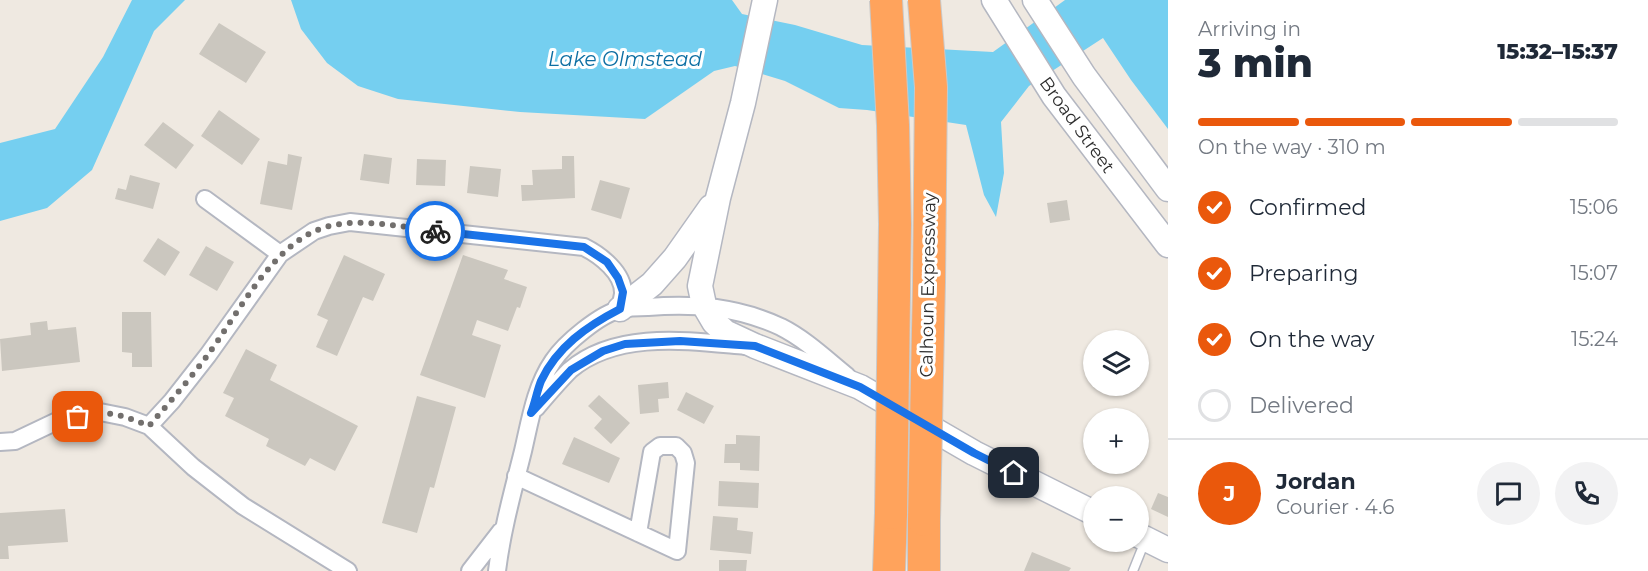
<!DOCTYPE html>
<html lang="en">
<head>
<meta charset="utf-8">
<style>
	body { margin:0; font-family:Montserrat,sans-serif; background:#f2f2f3; color:#1f2937; height:100vh; display:flex; flex-direction:column; font-size:22px; white-space:nowrap }
	* { box-sizing:border-box; margin:0 }
	p { font-size:20px; color:#747a83 }
	.icon { flex:none; width:33px; height:33px; fill:none; stroke:currentColor; stroke-width:2; stroke-linecap:round; stroke-linejoin:round }
	.map { position:relative; flex:1; overflow:hidden }
	.details { display:flex; flex-direction:column; background:#fff; width:480px }
	.details>* { flex:none }
	.controls { position:absolute; left:1083px; top:330px; display:grid; gap:12px }
	.controls a { display:grid; place-items:center; width:66px; height:66px; border-radius:50%; background:#fff; box-shadow:0 2px 4px #0004; font-size:30px }
	.pin { position:absolute; display:grid; place-items:center; width:51px; height:51px; color:#fff; margin:-26px; border-radius:12px; box-shadow:0 3px 9px #0006 }
	.courier { position:absolute; display:grid; place-items:center; width:60px; height:60px; margin:-30px; border:4px solid #1a73e8; border-radius:50%; background:#fff; color:#222; box-shadow:0 2px 8px #0007 }
	.overview em { font-style:normal; font-weight:800 }
	.overview div { display:flex; flex-direction:column-reverse }
	.overview { display:flex; align-items:center; justify-content:space-between; height:102px; padding:0 30px }
	h1 { font-size:39px; font-weight:800; line-height:45px }
	.bar { display:grid; grid-template-columns:repeat(4,1fr); gap:9px 6px; align-content:center; height:72px; padding:0 30px }
	.bar i { height:8px; border-radius:4px; background:#e0e1e3 }
	.bar .active { background:#ea580c }
	.bar p { grid-column:span 4 }
	.line { display:flex; align-items:center; gap:15px; padding:0 30px; border-top:2px solid #e0e1e3 }
	.line div { flex:1 }
	.round { display:grid; place-items:center; flex:none; width:63px; height:63px; border-radius:32px; background:#f2f2f3 }
	ol { padding:0 30px; list-style:none }
	li { display:flex; align-items:center; gap:18px; height:66px }
	li p { margin-inline-start:auto }
	li .icon { padding:6px; border-radius:50%; background:#ea580c; color:#fff; stroke-width:4 }
	li:last-child { color:#747a83 }
	li i { width:33px; height:33px; border:3px solid #e0e1e3; border-radius:50% }
	main { display:flex; flex:1; min-height:0 }
	.map>svg:first-child { display:block }
</style>
</head>
<body>
<main>
<div class="map">
<svg width="1168" height="571" viewBox="0 0 1168 571">
	<rect width="100%" height="100%" fill="#efe9e1"/>
	<!-- water -->
	<path fill="#75cff0" d="M132,0H185L154,31L92,170L47,208L0,221V143L55,129L103,57Z
		M291,0H732L742,14L795,25L862,45L993,52L1065,0H1168V129L1131,80L1103,38L1029,86L1001,122L1004,173L996,217L984,195L966,125L867,110L839,108L785,81L735,66L714,71L645,119L520,112L398,99L358,86L327,63L301,29Z"/>
	<!-- building -->
	<path fill="#cbc7bf" d="M219,23L266,52L246,83L199,54Z
		M219,110L260,139L242,165L201,136Z
		M163,122L194,145L176,169L144,145Z
		M288,154L302,157L292,210L260,204L268,161L287,165Z
		M364,154L392,158L389,184L360,180Z
		M562,156H574L575,198L522,201L521,185H533L532,170L562,169Z
		M417,159L446,160L445,186L416,185Z
		M470,166L501,169L498,197L467,193Z
		M130,175L160,183L153,209L115,199L118,188L126,190Z
		M600,180L630,188L621,219L591,210Z
		M1067,200L1070,220L1050,223L1047,203Z
		M158,238L180,252L165,276L143,261Z
		M206,246L234,262L217,291L189,275Z
		M344,255L385,274L373,301L363,297L337,356L316,347L328,320L317,315Z
		M463,255L508,270L504,279L527,287L520,308L517,307L508,331L477,320L472,335L501,345L485,398L420,375Z
		M122,312H151L152,367H132V353L122,352Z
		M47,321L48,330L76,327L80,362L2,371L0,339L31,335L30,323Z
		M246,349L277,365L270,380L358,426L335,471L310,458L305,466L266,446L269,439L225,416L234,398L223,393Z
		M668,382L669,398L658,399L659,412L640,414L638,385Z
		M686,392L714,406L704,424L677,410Z
		M599,395L630,423L611,444L594,428L602,419L588,406Z
		M417,396L456,407L434,488L430,487L417,533L382,523Z
		M736,435L760,436L759,471L740,470V463H724L725,444H736Z
		M574,437L620,458L609,483L562,464Z
		M719,481L759,483L758,508L718,506Z
		M1158,493L1168,497V517L1151,509Z
		M65,509L68,542L8,546L9,559H0V513Z
		M713,516L738,518L737,530L753,532L751,554L710,550Z
		M1032,552L1071,568L1069,571H1024Z
		M719,560H747L746,571H719Z"/>
	<g fill="none" stroke-linecap="round" stroke-linejoin="round">
		<!-- lane casing -->
		<g stroke="#b4b7c1" stroke-width="11">
			<path id="lane" d="M1133,571L1145,541"/>
		</g>
		<!-- street casing -->
		<g stroke="#b4b7c1" stroke-width="20">
			<path id="street" d="M205,199L280,254
				M536,408C547,395 558,382 570,370C617,330 689,341 745,346
				M149,426L172,401L208,355L280,254L314,231L329,226L350,222L584,247C600,255 624,273 623,294C622,299 621,304 620,309
				M0,442L15,441L55,422L100,412L125,417L149,426L193,467L243,506L348,571
				M516,476L677,551L686,463L683,453L676,446H660L652,452L638,533
				M470,571L501,531
				M497,571C502,530 513,491 523,451C530,421 535,387 553,361C565,343 600,314 621,309C629,307 639,307 648,307C695,303 738,307 781,327C805,339 826,359 847,376"/>
		</g>
		<!-- secondary casing -->
		<g stroke="#b4b7c1" stroke-width="27">
			<path id="secondary" d="M765,0L743,103L718,198L700,286L704,305L714,322L725,332L755,346L860,387L974,453L1094,513
				M994,0L1054,96L1168,245
				M1035,0L1084,76L1168,189
				M620,309L652,284L675,258L711,207
				M1138,535L1168,550"/>
		</g>
		<!-- highway casing -->
		<g stroke="#c9c9c9" stroke-width="34">
			<path id="highway" d="M924,520V571
				M889,571L891,513"/>
		</g>
		<!-- lane -->
		<use href="#lane" stroke="#fff" stroke-width="8"/>
		<!-- street -->
		<use href="#street" stroke="#fff" stroke-width="16"/>
		<!-- secondary -->
		<use href="#secondary" stroke="#fff" stroke-width="24"/>
		<!-- highway -->
		<use href="#highway" stroke="#ffa35c" stroke-width="32"/>
		<!-- highway-bridge casing -->
		<g stroke="#c9c9c9" stroke-width="34" stroke-linecap="butt">
			<path id="highway-bridge" d="M886,0L893,125L895,224L891,513
				M924,520L929,282L931,87L924,0"/>
		</g>
		<!-- highway-bridge -->
		<use href="#highway-bridge" stroke="#ffa35c" stroke-width="32"/>
	</g>
	<g fill="none" stroke-linecap="round" stroke-linejoin="round">
		<!-- done -->
		<path stroke="#726f6d" stroke-width="6" stroke-dasharray="0 10.8" d="M78,417C109,410 120,414 149,426C169,403 189,380 207,356C239,313 275,238 330,226C363,218 402,227 435,231"/>
		<!-- route -->
		<path stroke="#1a73e8" stroke-width="8" d="M435,231L584,247L607,262L618,278L623,292L620,309C587,326 557,347 541,381C537,391 535,403 531,413L571,370L603,351L625,344L680,341L755,346L860,387L974,453L1014,473"/>
	</g>
	<g text-anchor="middle" dominant-baseline="central" stroke-width="6" stroke-linejoin="round" paint-order="stroke">
		<!-- street labels -->
		<g font-size="18" fill="#2e2e2e" stroke="#fff">
			<text transform="translate(1077 125) rotate(54)">Broad Street</text>
			<text transform="translate(928 285) rotate(-89)">Calhoun Expressway</text>
		</g>
		<!-- water labels -->
		<g font-size="20" font-style="italic" fill="#0d6fa3" stroke="#fff">
			<text x="625" y="59">Lake Olmstead</text>
		</g>
	</g>
</svg>
<div class="controls">
<a><svg class="icon" aria-label="layers" viewBox="0 0 24 24"><path d="M12 4l9 5-9 5-9-5zM3 14l9 5 9-5"/></svg></a>
<a>+</a>
<a>−</a>
</div>
<div class="pin" style="left:78px;top:417px;background:#ea580c"><svg class="icon" aria-label="bag" viewBox="0 0 24 24"><path d="M5 8h14l-1 12H6zM9 8a3 3 0 0 1 6 0"/></svg></div>
<div class="pin" style="left:1014px;top:473px;background:#1f2937"><svg class="icon" aria-label="home" viewBox="0 0 24 24"><path d="M3 11l9-7 9 7M6 9v11h12V9"/></svg></div>
<div class="courier" style="left:435px;top:231px"><svg class="icon" aria-label="bike" viewBox="0 0 24 24"><circle cx="6" cy="16" r="4"/><circle cx="18" cy="16" r="4"/><path d="M6 16l4-8h5l3 8M10 8l3 8H6M13 5h3"/></svg></div>
</div>
<section class="details">
<div class="overview"><div><h1>3 min</h1><p>Arriving in</p></div><em>15:32–15:37</em></div>
<div class="bar"><i class="active"></i><i class="active"></i><i class="active"></i><i></i><p>On the way · 310 m</p></div>
<ol>
<li><svg class="icon" aria-label="check" viewBox="0 0 24 24"><path d="M5 12l5 5 9-10"/></svg>Confirmed<p>15:06</p></li>
<li><svg class="icon" aria-label="check" viewBox="0 0 24 24"><path d="M5 12l5 5 9-10"/></svg>Preparing<p>15:07</p></li>
<li><svg class="icon" aria-label="check" viewBox="0 0 24 24"><path d="M5 12l5 5 9-10"/></svg>On the way<p>15:24</p></li>
<li><i></i>Delivered</li>
</ol>
<div class="line" style="height:108px"><b class="round" style="background:#ea580c;color:#fff">J</b><div><b>Jordan</b><p>Courier · 4.6</p></div><a class="round"><svg class="icon" aria-label="chat" viewBox="0 0 24 24"><path d="M4 5h16v11H9l-5 4z"/></svg></a><a class="round"><svg class="icon" aria-label="phone" viewBox="0 0 24 24"><path d="M5 4h4l2 5-3 2q2 4 5 5l2-3 5 2v4C11 20 4 13 5 4z"/></svg></a></div>
</section>
</main>
</body>
</html>
